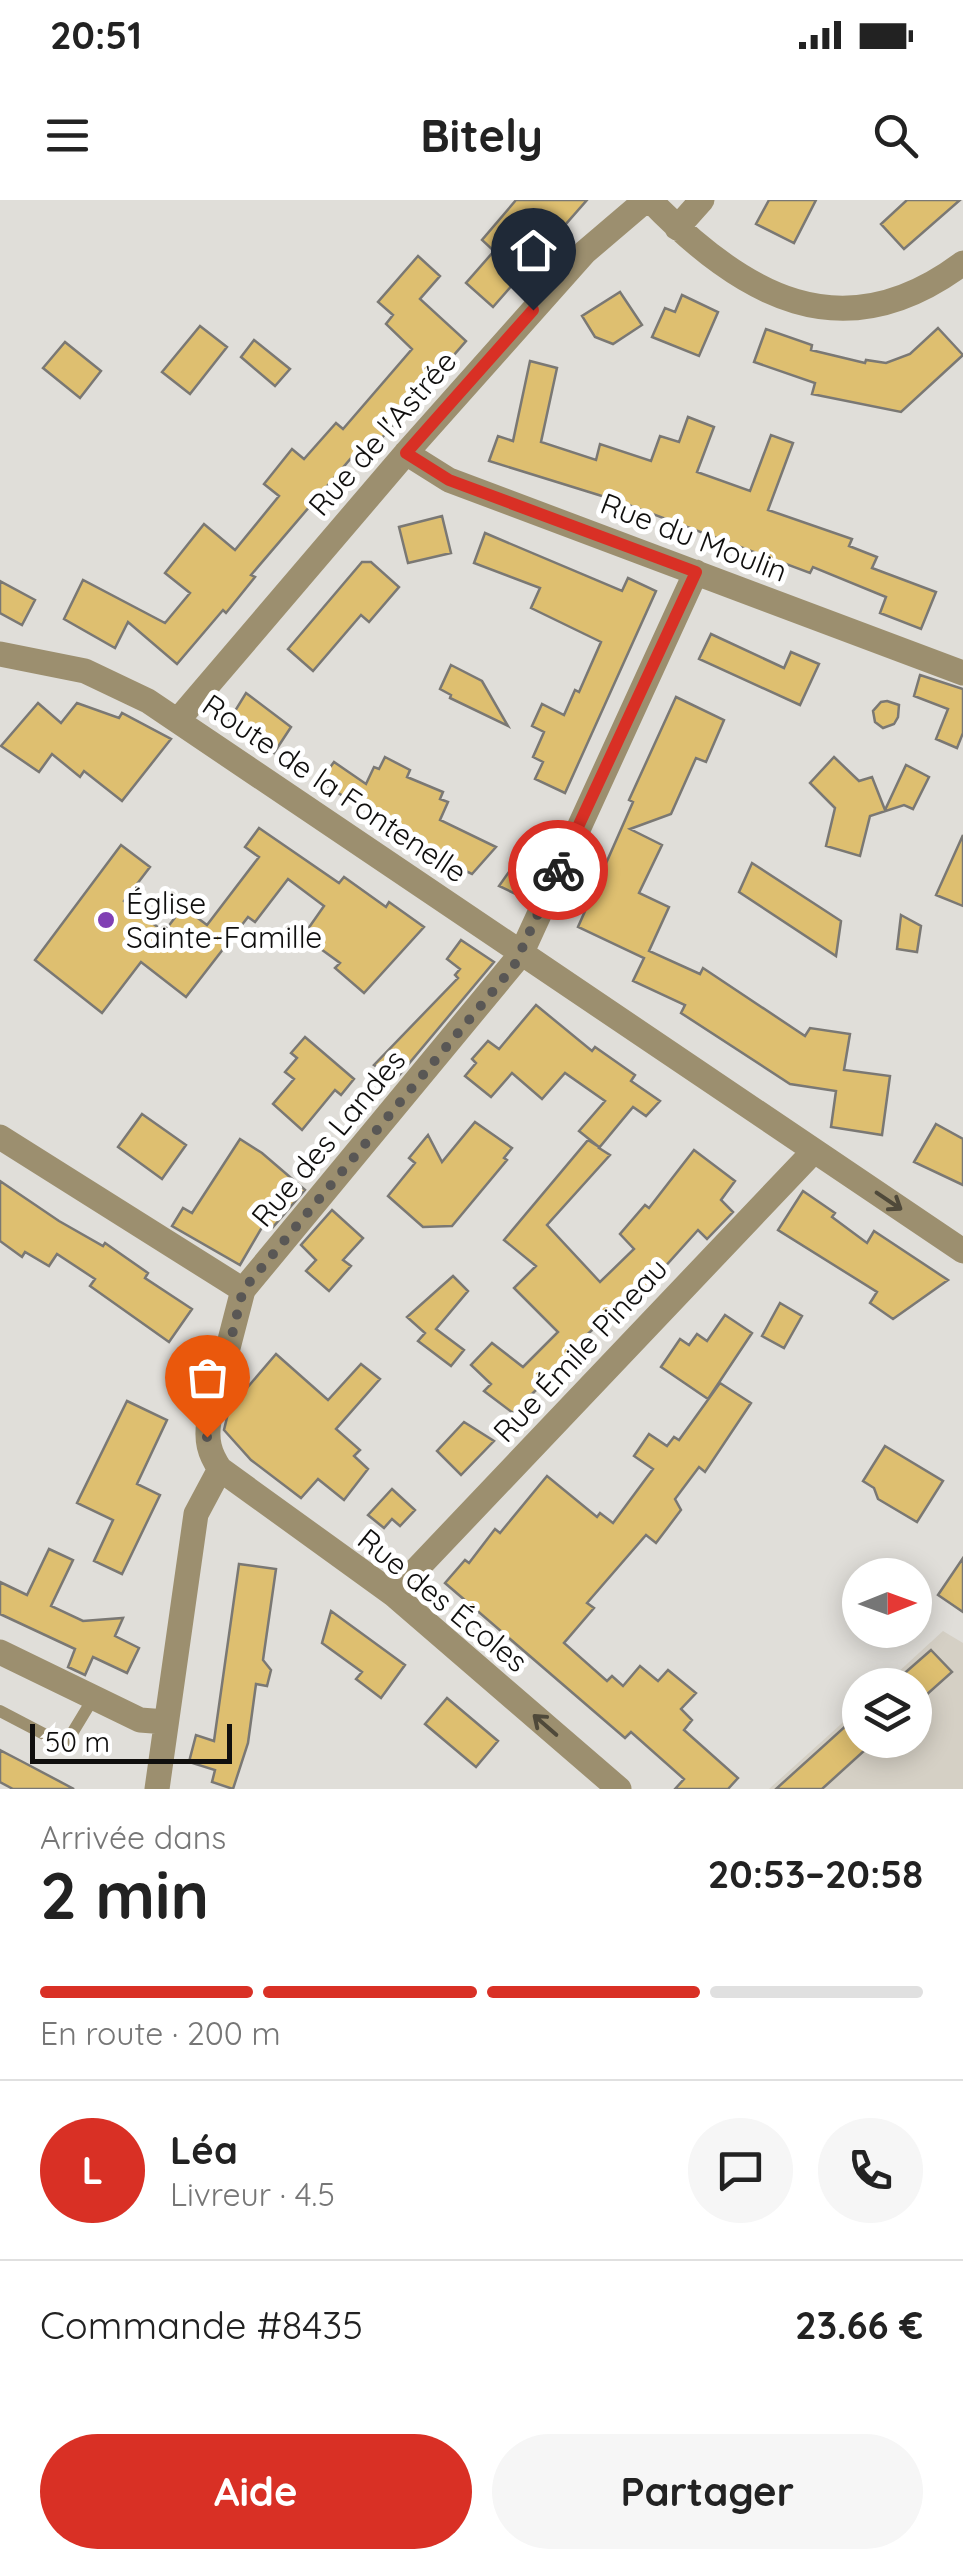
<!DOCTYPE html>
<html lang="fr">
<head>
<meta charset="utf-8">
<style>
	body { margin:0; font-family:Quicksand,sans-serif; background:#f6f6f6; color:#222; height:100vh; display:flex; flex-direction:column; font-size:38px; white-space:nowrap }
	* { box-sizing:border-box; margin:0 }
	p { font-size:32px; color:#767676 }
	.icon { flex:none; width:55px; height:55px; fill:none; stroke:currentColor; stroke-width:2; stroke-linecap:round; stroke-linejoin:round }
	.map { position:relative; height:1589px; overflow:hidden }
	.side { display:flex; flex-direction:column; background:#fff; flex:1 }
	.side>* { flex:none }
	.needle { width:65px; rotate:89deg }
	.fabs { position:absolute; left:842px; top:1358px; display:grid; gap:20px }
	.fabs a { display:grid; place-items:center; width:90px; height:90px; border-radius:50%; background:#fff; box-shadow:0 5px 25px #0003; font-size:50px }
	.scale { position:absolute; left:30px; bottom:25px; width:202px; box-sizing:border-box; padding-left:10px; border:5px solid #100f0e; border-top:0; font-size:28px; line-height:35px; white-space:nowrap; color:#100f0e; -webkit-text-stroke:8px #fff; paint-order:stroke }
	.pin { position:absolute; display:grid; place-items:center; width:85px; height:85px; color:#fff; margin:-102px -42px; border-radius:50% 50% 50% 0; rotate:-45deg; box-shadow:0 0 10px #0007 }
	.pin .icon { rotate:45deg }
	.courier { position:absolute; display:grid; place-items:center; width:100px; height:100px; margin:-50px; border:8px solid #d93025; border-radius:50%; background:#fff; color:#222; box-shadow:0 2px 12px #0007 }
	.head em { font-style:normal; font-weight:800 }
	.head div { display:flex; flex-direction:column-reverse }
	.head { display:flex; align-items:center; justify-content:space-between; height:170px; padding:0 40px }
	h1 { font-size:65px; font-weight:800; line-height:75px }
	.bar { display:grid; grid-template-columns:repeat(4,1fr); gap:15px 10px; align-content:center; height:120px; padding:0 40px }
	.bar i { height:12px; border-radius:8px; background:#e0e0e0 }
	.bar .active { background:#d93025 }
	.bar p { grid-column:span 4 }
	.line { display:flex; align-items:center; gap:25px; padding:0 40px; border-top:2px solid #e0e0e0 }
	.line div { flex:1 }
	.round { display:grid; place-items:center; flex:none; width:105px; height:105px; border-radius:52px; background:#f6f6f6 }
	.primary-button { display:flex; gap:20px; margin-top:auto; padding:20px 40px }
	.primary-button a { flex:1; height:115px; border-radius:60px; background:#d93025; color:#fff; font-size:40px; font-weight:800; line-height:115px; text-align:center }
	.primary-button a+a { background:#f6f6f6; color:#222 }
	.status { display:flex; justify-content:space-between; align-items:center; height:70px; padding:0 50px; background:#fff; direction:ltr }
	.status svg { height:28px; fill:currentColor }
	header { display:flex; justify-content:space-between; align-items:center; height:130px; padding:0 40px; background:#fff; font-size:45px; font-weight:800 }
	.map>svg:first-child { display:block }
</style>
</head>
<body>
<div class="status"><b>20:51</b><svg viewBox="0 0 49 12"><path d="M0 12V9h3v3zM5 12V6h3v6zM10 12V3h3v9zM15 12V0h3v12zM26 1h20v11H26zM47 4h2v5h-2z"/></svg></div>
<header><svg class="icon" aria-label="menu" viewBox="0 0 24 24"><path d="M4 6h16M4 12h16M4 18h16"/></svg>Bitely<svg class="icon" aria-label="search" viewBox="0 0 24 24"><circle cx="10" cy="10" r="6"/><path d="M15 15l6 6"/></svg></header>
<div class="map">
<svg width="963" height="1589" viewBox="0 0 963 1589">
	<rect width="100%" height="100%" fill="#e0ded9"/>
	<!-- built -->
	<path fill="#d5d0c5" d="M943,1431L963,1443V1589H769L860,1507V1540H915V1485H884Z"/>
	<!-- building -->
	<path fill="#debf70" stroke="#7a7874" stroke-width="2.5" d="M516,0H587L493,107L466,83L494,51L482,40Z
		M769,0H816L794,43L756,24Z
		M907,0H960L904,49L881,24Z
		M418,56L440,76L420,99L466,141L360,263L352,257L251,375L255,377L226,413L223,410L177,464L128,422L115,448L64,419L83,380L165,423L190,393L165,373L204,324L235,350L279,296L264,284L292,249L304,259L336,223L343,229L412,149L386,124L393,115L378,102Z
		M620,92L642,125L613,144L595,137L582,116Z
		M682,95L718,112L699,156L652,137L665,108L675,112Z
		M200,126L227,147L190,194L162,172Z
		M938,128L963,155L901,212L812,194L815,183L754,162L766,129L812,145L811,150L865,163L866,160L886,163L910,154Z
		M254,140L290,169L275,186L241,157Z
		M65,142L101,171L80,198L43,168Z
		M530,161L557,168L541,242L596,260L600,244L651,261L660,236L679,242L688,217L714,227L697,272L750,291L771,235L793,243L768,310L852,339L849,346L877,357L872,368L936,392L921,429L880,413L886,397L813,367L810,373L618,301L489,261L498,236L513,241Z
		M442,316L451,353L408,363L399,327Z
		M485,333L622,391L628,378L656,391L565,593L535,579L543,562L533,557L544,532L532,526L542,504L564,515L575,490L579,492L601,442L531,408L540,388L474,363Z
		M362,362H371L399,387L369,422L361,415L313,471L288,449Z
		M0,381L35,400L22,425L0,413Z
		M711,434L784,468L791,452L819,464L800,505L699,459Z
		M451,465L482,481L508,526L450,498L451,495L440,489Z
		M920,475L963,489V533L957,548L936,539L948,509L914,496Z
		M246,493L291,527L274,553L227,524Z
		M676,497L724,520L706,562L696,558L671,614L630,629L662,645L639,693L669,707L649,751L700,774L703,768L805,836L810,828L850,834L844,870L890,876L882,935L831,927L836,891L790,884L681,813L685,805L633,781L644,758L578,727L633,602L629,600Z
		M887,501L899,505L898,517L894,524L883,528L875,522L873,511L881,502Z
		M38,503L61,523L77,503L119,518L122,513L171,539L122,601L84,571L80,577L52,554L39,572L1,546Z
		M385,557L410,570L407,577L443,592L440,599L448,602L440,620L496,647L472,674L433,656L435,650L397,632L399,628L319,582L334,562L366,584L374,567L379,569Z
		M834,557L859,581L872,577L885,610L906,565L929,577L913,609L904,605L870,616L860,656L826,646L835,608L810,583Z
		M259,628L339,683L344,677L386,707L389,702L424,727L364,793L335,768L340,763L303,736L324,706L288,679L255,722L248,717L186,797L141,762L102,813L35,760L121,645L150,667L124,701L164,732L183,707L207,725L259,657L245,647Z
		M537,632L546,637L520,696L499,686Z
		M963,635V706L936,695Z
		M752,663L841,721L836,756L739,692Z
		M901,715L921,726L917,752L897,749Z
		M461,740L494,762L396,879L374,865L458,778L455,775L460,769L447,759Z
		M536,805L592,851L595,847L635,875L631,881L660,901L646,916L633,907L599,948L610,955L547,1025L600,1082L634,1049L620,1034L645,1005L649,1008L694,950L735,981L721,1000L733,1012L707,1039L698,1030L644,1090L640,1086L579,1142L581,1145L513,1213L484,1191L491,1184L471,1165L492,1143L523,1167L558,1132L514,1088L536,1066L504,1040L588,940L599,947L579,931L605,901L565,873L542,899L512,873L491,897L465,876L476,863L472,859L488,841L499,849Z
		M305,837L354,879L341,895L335,890L302,930L273,904L294,879L285,872L297,858L291,853Z
		M142,914L186,945L162,979L118,947Z
		M475,922L512,948L504,958L507,960L452,1026L423,1027L388,996L415,963L409,958L428,935L442,962Z
		M936,924L963,939V985L914,962Z
		M240,939L262,953L305,990L273,1027L265,1022L240,1065L172,1026L183,1008L192,1013Z
		M0,981L59,1021L103,1046L105,1043L148,1073L145,1078L192,1109L169,1142L90,1086L95,1079L57,1054L49,1066L25,1052L22,1057L0,1041Z
		M803,991L835,1013L832,1017L867,1043L874,1031L948,1080L893,1119L870,1103L877,1092L778,1030Z
		M332,1010L363,1038L343,1060L351,1066L329,1091L306,1071L316,1060L301,1045Z
		M453,1076L468,1091L436,1129L464,1150L451,1166L418,1141L425,1133L407,1117Z
		M780,1103L802,1116L784,1148L762,1136Z
		M725,1115L752,1133L708,1199L661,1167L680,1139L689,1145L697,1134L707,1141Z
		M276,1154L328,1200L361,1164L380,1179L336,1229L360,1250L354,1256L368,1269L344,1300L318,1279L301,1298L251,1260L224,1230L229,1209Z
		M720,1183L751,1203L705,1272L699,1267L675,1299L681,1310L656,1343L646,1335L587,1403L594,1408L564,1443L607,1481L612,1476L623,1486L640,1466L658,1481L668,1470L696,1493L681,1509L692,1520L684,1530L738,1578L728,1589H675L684,1579L631,1532L625,1538L445,1383L465,1360L469,1363L495,1329L500,1333L547,1276L597,1317L600,1313L613,1323L653,1269L634,1256L649,1234L667,1246L674,1237L679,1240Z
		M127,1201L167,1220L137,1284L160,1295L122,1374L94,1361L113,1320L77,1303Z
		M464,1222L494,1241L461,1275L437,1251Z
		M885,1246L943,1281L917,1322L878,1299L874,1288L863,1281Z
		M392,1289L415,1310L400,1326L392,1319L384,1328L368,1315Z
		M49,1349L73,1360L51,1406L83,1421L123,1418L115,1436L139,1448L127,1473L93,1457L85,1475L68,1467L75,1449L0,1414V1382L27,1395Z
		M963,1358V1412L938,1395Z
		M239,1364L276,1369L263,1460L271,1470L267,1486L256,1484L248,1543L233,1589L212,1582L215,1570L189,1562L196,1535L214,1541Z
		M331,1411L405,1465L381,1498L356,1479L362,1472L322,1443Z
		M931,1450L952,1472L915,1505V1485H891Z
		M447,1498L498,1541L476,1567L425,1524Z
		M860,1513V1540H876L822,1589H776Z
		M0,1550L21,1561L74,1589H13L0,1582Z"/>
	<g fill="none" stroke-linecap="round" stroke-linejoin="round">
		<!-- lane -->
		<path stroke="#9c8f6f" stroke-width="12" d="M0,1511L65,1545L94,1497"/>
		<!-- street -->
		<path stroke="#9c8f6f" stroke-width="25" d="M650,0C742,95 842,154 963,63
			M677,28L702,0
			M406,253L449,280L963,473
			M0,454L85,471L148,501L963,1051
			M178,520L406,253L585,52L646,0
			M0,937L243,1090
			M220,1269L393,1394L619,1589
			M393,1394L814,951
			M0,1452L140,1520L166,1522
			M157,1589L196,1314L220,1269C209,1253 206,1240 209,1221L243,1090L521,754L696,372"/>
	</g>
	<!-- one-way arrows -->
	<defs><path id="oneway-shaft" d="M-6 0H5M1.5-3L5.5 0L1.5 3" fill="none" stroke-width="1.6" stroke-linecap="round" stroke-linejoin="round" transform="scale(2.5)"/></defs>
	<g stroke="#4f493a">
		<use href="#oneway-shaft" transform="translate(889 1001) rotate(34)"/>
		<use href="#oneway-shaft" transform="translate(545 1525) rotate(-139)"/>
	</g>
	<g fill="none" stroke-linecap="round" stroke-linejoin="round">
		<!-- done -->
		<path stroke="#595755" stroke-width="10" stroke-dasharray="0 18" d="M207,1237L243,1090L514,766L558,670"/>
		<!-- route -->
		<path stroke="#d93025" stroke-width="12" d="M533,110L406,253L449,280L696,372L558,670"/>
	</g>
	<!-- markers -->
	<circle fill="#803fb4" stroke="#fff" stroke-width="4" cx="106" cy="720" r="10"/>
	<g text-anchor="middle" dominant-baseline="central" stroke-width="10" stroke-linejoin="round" paint-order="stroke">
		<!-- street labels -->
		<g font-size="30" fill="#100f0e" stroke="#fff">
			<text transform="translate(382 233) rotate(-49)">Rue de l'Astrée</text>
			<text transform="translate(694 337) rotate(21)">Rue du Moulin</text>
			<text transform="translate(335 588) rotate(34)">Route de la Fontenelle</text>
			<text transform="translate(328 938) rotate(-50)">Rue des Landes</text>
			<text transform="translate(580 1150) rotate(-47)">Rue Émile Pineau</text>
			<text transform="translate(443 1400) rotate(39)">Rue des Écoles</text>
		</g>
		<!-- poi labels -->
		<g font-size="30" fill="#100f0e" stroke="#fff" text-anchor="start">
			<text x="126" y="703">Église<tspan x="126" dy="34">Sainte-Famille</tspan></text>
		</g>
	</g>
</svg>
<div class="fabs">
<a><svg class="needle" viewBox="-14 -14 28 28"><path d="M0-13l5 13h-10z" fill="#e53935"/><path d="M0 13l5-13h-10z" fill="#767676"/></svg></a>
<a><svg class="icon" aria-label="layers" viewBox="0 0 24 24"><path d="M12 4l9 5-9 5-9-5zM3 14l9 5 9-5"/></svg></a>
</div>
<div class="scale">50 m</div>
<div class="pin" style="left:207px;top:1237px;background:#ea580c"><svg class="icon" aria-label="bag" viewBox="0 0 24 24"><path d="M5 8h14l-1 12H6zM9 8a3 3 0 0 1 6 0"/></svg></div>
<div class="pin" style="left:533px;top:110px;background:#1f2937"><svg class="icon" aria-label="home" viewBox="0 0 24 24"><path d="M3 11l9-7 9 7M6 9v11h12V9"/></svg></div>
<div class="courier" style="left:558px;top:670px"><svg class="icon" aria-label="bike" viewBox="0 0 24 24"><circle cx="6" cy="16" r="4"/><circle cx="18" cy="16" r="4"/><path d="M6 16l4-8h5l3 8M10 8l3 8H6M13 5h3"/></svg></div>
</div>
<section class="side">
<div class="head"><div><h1>2 min</h1><p>Arrivée dans</p></div><em>20:53–20:58</em></div>
<div class="bar"><i class="active"></i><i class="active"></i><i class="active"></i><i></i><p>En route · 200 m</p></div>
<div class="line" style="height:180px"><b class="round" style="background:#d93025;color:#fff">L</b><div><b>Léa</b><p>Livreur · 4.5</p></div><a class="round"><svg class="icon" aria-label="chat" viewBox="0 0 24 24"><path d="M4 5h16v11H9l-5 4z"/></svg></a><a class="round"><svg class="icon" aria-label="phone" viewBox="0 0 24 24"><path d="M5 4h4l2 5-3 2q2 4 5 5l2-3 5 2v4C11 20 4 13 5 4z"/></svg></a></div>
<div class="line" style="height:130px"><div>Commande #8435</div><b>23.66 €</b></div>
<div class="primary-button"><a>Aide</a><a>Partager</a></div>
</section>
</body>
</html>
